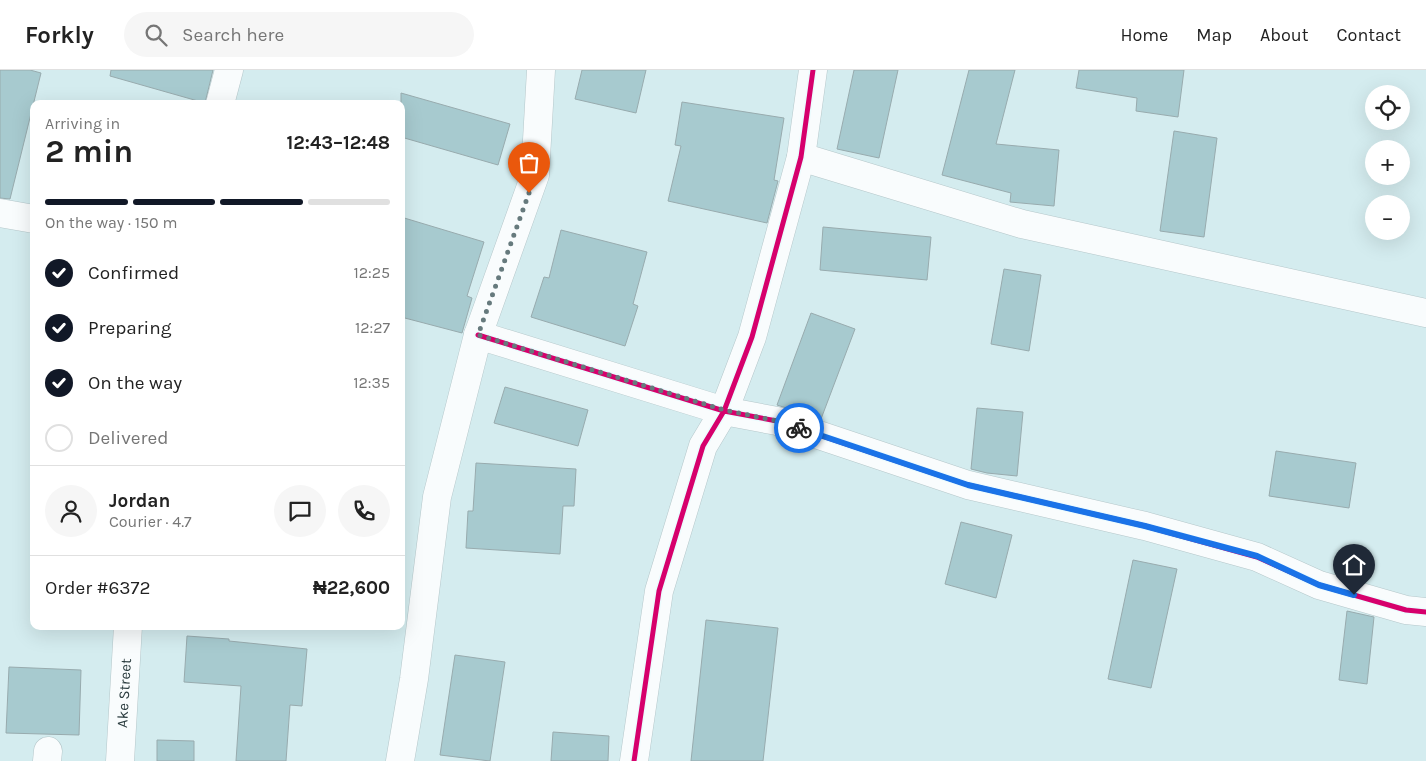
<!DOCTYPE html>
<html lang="en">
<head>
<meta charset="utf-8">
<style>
	body { margin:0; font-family:Karla,sans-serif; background:#f6f6f6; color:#222; height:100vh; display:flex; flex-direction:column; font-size:19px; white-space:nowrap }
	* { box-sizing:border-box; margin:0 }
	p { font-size:16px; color:#767676 }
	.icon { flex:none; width:28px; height:28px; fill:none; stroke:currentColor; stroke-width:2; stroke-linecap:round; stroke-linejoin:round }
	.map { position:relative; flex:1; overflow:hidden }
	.side { position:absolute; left:30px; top:30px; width:375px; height:530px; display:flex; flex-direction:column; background:#fff; border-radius:10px; box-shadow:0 5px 20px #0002 }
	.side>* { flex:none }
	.fabs { position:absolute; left:1365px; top:15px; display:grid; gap:10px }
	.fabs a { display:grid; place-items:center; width:45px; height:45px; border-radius:50%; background:#fff; box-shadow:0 5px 20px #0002; font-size:25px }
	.pin { position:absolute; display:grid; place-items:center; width:42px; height:42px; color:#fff; margin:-51px -21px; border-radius:50% 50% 50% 0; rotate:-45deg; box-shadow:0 0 5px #0007 }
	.pin .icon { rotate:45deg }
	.courier { position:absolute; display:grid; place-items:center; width:50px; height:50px; margin:-25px; border:4px solid #1a73e8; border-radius:50%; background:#fff; color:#222; box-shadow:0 1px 6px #0007 }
	.overview em { font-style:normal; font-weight:700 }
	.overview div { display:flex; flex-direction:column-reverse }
	.overview { display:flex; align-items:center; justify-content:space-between; height:85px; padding:0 15px }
	h1 { font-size:32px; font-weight:700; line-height:38px }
	.bar { display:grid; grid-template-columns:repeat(4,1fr); gap:8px 5px; align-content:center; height:60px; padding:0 15px }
	.bar i { height:6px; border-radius:4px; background:#e0e0e0 }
	.bar .selected { background:#111827 }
	.bar p { grid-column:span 4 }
	.line { display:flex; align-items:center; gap:12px; padding:0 15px; border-top:1px solid #e0e0e0 }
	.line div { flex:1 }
	.round { display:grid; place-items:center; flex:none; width:52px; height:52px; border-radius:26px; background:#f6f6f6 }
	ol { padding:0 15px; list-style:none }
	li { display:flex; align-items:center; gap:15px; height:55px }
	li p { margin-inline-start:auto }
	li .icon { padding:5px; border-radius:50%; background:#111827; color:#fff; stroke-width:4 }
	li:last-child { color:#767676 }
	li i { width:28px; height:28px; border:2px solid #e0e0e0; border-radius:50% }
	header { display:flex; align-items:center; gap:30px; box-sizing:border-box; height:70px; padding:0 25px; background:#fff; border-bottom:1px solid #e0e0e0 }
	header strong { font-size:24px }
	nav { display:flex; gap:28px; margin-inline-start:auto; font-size:18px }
	.search { width:350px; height:45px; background:#f6f6f6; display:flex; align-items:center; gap:12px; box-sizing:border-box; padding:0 18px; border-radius:28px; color:#767676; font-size:19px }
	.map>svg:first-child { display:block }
</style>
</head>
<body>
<header>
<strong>Forkly</strong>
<div class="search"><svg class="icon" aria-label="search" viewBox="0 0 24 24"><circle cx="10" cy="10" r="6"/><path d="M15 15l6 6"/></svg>Search here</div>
<nav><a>Home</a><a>Map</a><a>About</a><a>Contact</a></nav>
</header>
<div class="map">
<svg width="1426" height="691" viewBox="0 0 1426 691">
	<rect width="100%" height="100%" fill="#d4ecef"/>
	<!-- building -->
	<path fill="#a7cacf" stroke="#98abae" d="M0,0H30L41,3L10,129L0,128Z
		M111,0H213L205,33L110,6Z
		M582,0H646L636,43L575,29Z
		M854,0H898L879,88L837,79Z
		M969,0H1015L996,74L1059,80L1054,136L1010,132L1011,123L942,105Z
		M1079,0H1184L1178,47L1136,41L1137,28L1076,18Z
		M401,23L510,54L498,95L401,67Z
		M682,32L784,48L774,110L778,111L767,153L668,131L681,76L675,75Z
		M1174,61L1217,68L1204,167L1160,161Z
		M401,147L484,172L467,226L472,228L462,263L401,247Z
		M823,157L931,167L927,210L820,200Z
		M561,160L647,182L633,234L638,236L625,276L531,247L544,207L549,208Z
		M1004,199L1041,205L1029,281L991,274Z
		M811,243L855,259L821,349L777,335Z
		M505,317L588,340L578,376L494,353Z
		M977,338L1023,342L1017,406L987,403L971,399Z
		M1276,381L1356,393L1349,438L1269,426Z
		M476,393L576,399L574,436H563L560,484L466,478L468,441H473Z
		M961,452L1012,465L996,528L945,514Z
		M1133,490L1177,499L1151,618L1108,609Z
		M1347,541L1374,547L1367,614L1339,610Z
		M706,550L778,558L763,691H691Z
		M187,566L229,569V571L307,579L302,636L290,635L286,691H236L241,616L184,612Z
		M455,585L505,592L490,691L440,685Z
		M9,597L81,600L79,665L6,663Z
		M553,662L609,666L608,691H551Z
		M157,670L194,671V691H157Z"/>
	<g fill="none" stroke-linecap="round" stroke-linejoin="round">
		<!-- minor casing -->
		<g stroke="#b5c7ca" stroke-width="29">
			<g id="minor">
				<path d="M220,34L229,0"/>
				<path d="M801,87L1022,154L1426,243"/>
				<path d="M0,143L34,149"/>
				<path d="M478,265L724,341L777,351L968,415L1145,456L1257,487L1319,515L1406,540L1426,542"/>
				<path d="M47,691L48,681"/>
				<path id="s1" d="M120,691L128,556"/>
				<path d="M400,691L414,609L437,427L478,265L535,105L541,0"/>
				<path d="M634,691L659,521L703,376L724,341L752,267L801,87L813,0"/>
			</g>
		</g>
		<!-- minor -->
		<use href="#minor" stroke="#f9fcfd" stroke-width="28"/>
		<!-- cycleway casing -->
		<g stroke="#ebfcfe" stroke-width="8">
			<path id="cycleway" d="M478,265L724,341L777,351L968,415L1145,456L1257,487L1319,515L1406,540L1426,542
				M634,691L659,521L703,376L724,341L752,267L801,87L813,0"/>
		</g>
		<!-- cycleway -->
		<use href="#cycleway" stroke="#d6006c" stroke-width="5"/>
	</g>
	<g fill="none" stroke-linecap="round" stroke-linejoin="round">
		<!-- done -->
		<path stroke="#667a7d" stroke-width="5" stroke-dasharray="0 9" d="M529,123L478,265L724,340L777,351L799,358"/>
		<!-- route -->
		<path stroke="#1a73e8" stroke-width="6" d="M799,358L968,415L1145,456L1257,486L1319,515L1354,525"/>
	</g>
	<g text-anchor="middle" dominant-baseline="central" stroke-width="5" stroke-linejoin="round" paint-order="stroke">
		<!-- street labels -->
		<g font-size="15" fill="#2b3c3f" stroke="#ebfcfe">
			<text stroke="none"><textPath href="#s1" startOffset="68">Ake Street</textPath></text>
		</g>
	</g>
</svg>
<div class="fabs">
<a><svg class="icon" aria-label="locate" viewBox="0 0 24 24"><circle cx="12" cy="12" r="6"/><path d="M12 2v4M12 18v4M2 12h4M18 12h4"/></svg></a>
<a>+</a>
<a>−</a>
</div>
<div class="pin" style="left:529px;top:123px;background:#ea580c"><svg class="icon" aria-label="bag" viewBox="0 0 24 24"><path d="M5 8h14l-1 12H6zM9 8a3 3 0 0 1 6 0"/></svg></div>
<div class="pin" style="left:1354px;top:525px;background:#1f2937"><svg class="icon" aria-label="home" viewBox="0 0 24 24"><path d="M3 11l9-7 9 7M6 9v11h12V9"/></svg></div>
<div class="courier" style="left:799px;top:358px"><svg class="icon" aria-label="bike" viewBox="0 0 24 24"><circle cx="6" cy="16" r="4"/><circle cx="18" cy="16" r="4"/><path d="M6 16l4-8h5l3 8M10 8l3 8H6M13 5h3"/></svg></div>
<section class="side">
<div class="overview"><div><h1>2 min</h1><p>Arriving in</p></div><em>12:43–12:48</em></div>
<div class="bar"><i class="selected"></i><i class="selected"></i><i class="selected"></i><i></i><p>On the way · 150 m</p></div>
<ol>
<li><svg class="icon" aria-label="check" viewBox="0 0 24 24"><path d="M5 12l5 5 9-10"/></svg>Confirmed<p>12:25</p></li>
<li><svg class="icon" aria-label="check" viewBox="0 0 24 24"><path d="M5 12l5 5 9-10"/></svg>Preparing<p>12:27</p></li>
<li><svg class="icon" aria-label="check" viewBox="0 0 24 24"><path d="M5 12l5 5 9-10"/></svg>On the way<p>12:35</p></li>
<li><i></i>Delivered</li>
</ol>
<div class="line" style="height:90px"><a class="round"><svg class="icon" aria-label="person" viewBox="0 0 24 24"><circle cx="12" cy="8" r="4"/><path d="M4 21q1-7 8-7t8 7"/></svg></a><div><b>Jordan</b><p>Courier · 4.7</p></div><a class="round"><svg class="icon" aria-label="chat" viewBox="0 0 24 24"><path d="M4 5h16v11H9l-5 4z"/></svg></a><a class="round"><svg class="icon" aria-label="phone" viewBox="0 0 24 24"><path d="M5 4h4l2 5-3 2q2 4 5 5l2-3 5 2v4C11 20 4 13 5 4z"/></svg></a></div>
<div class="line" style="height:65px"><div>Order #6372</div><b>₦22,600</b></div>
</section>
</div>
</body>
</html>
